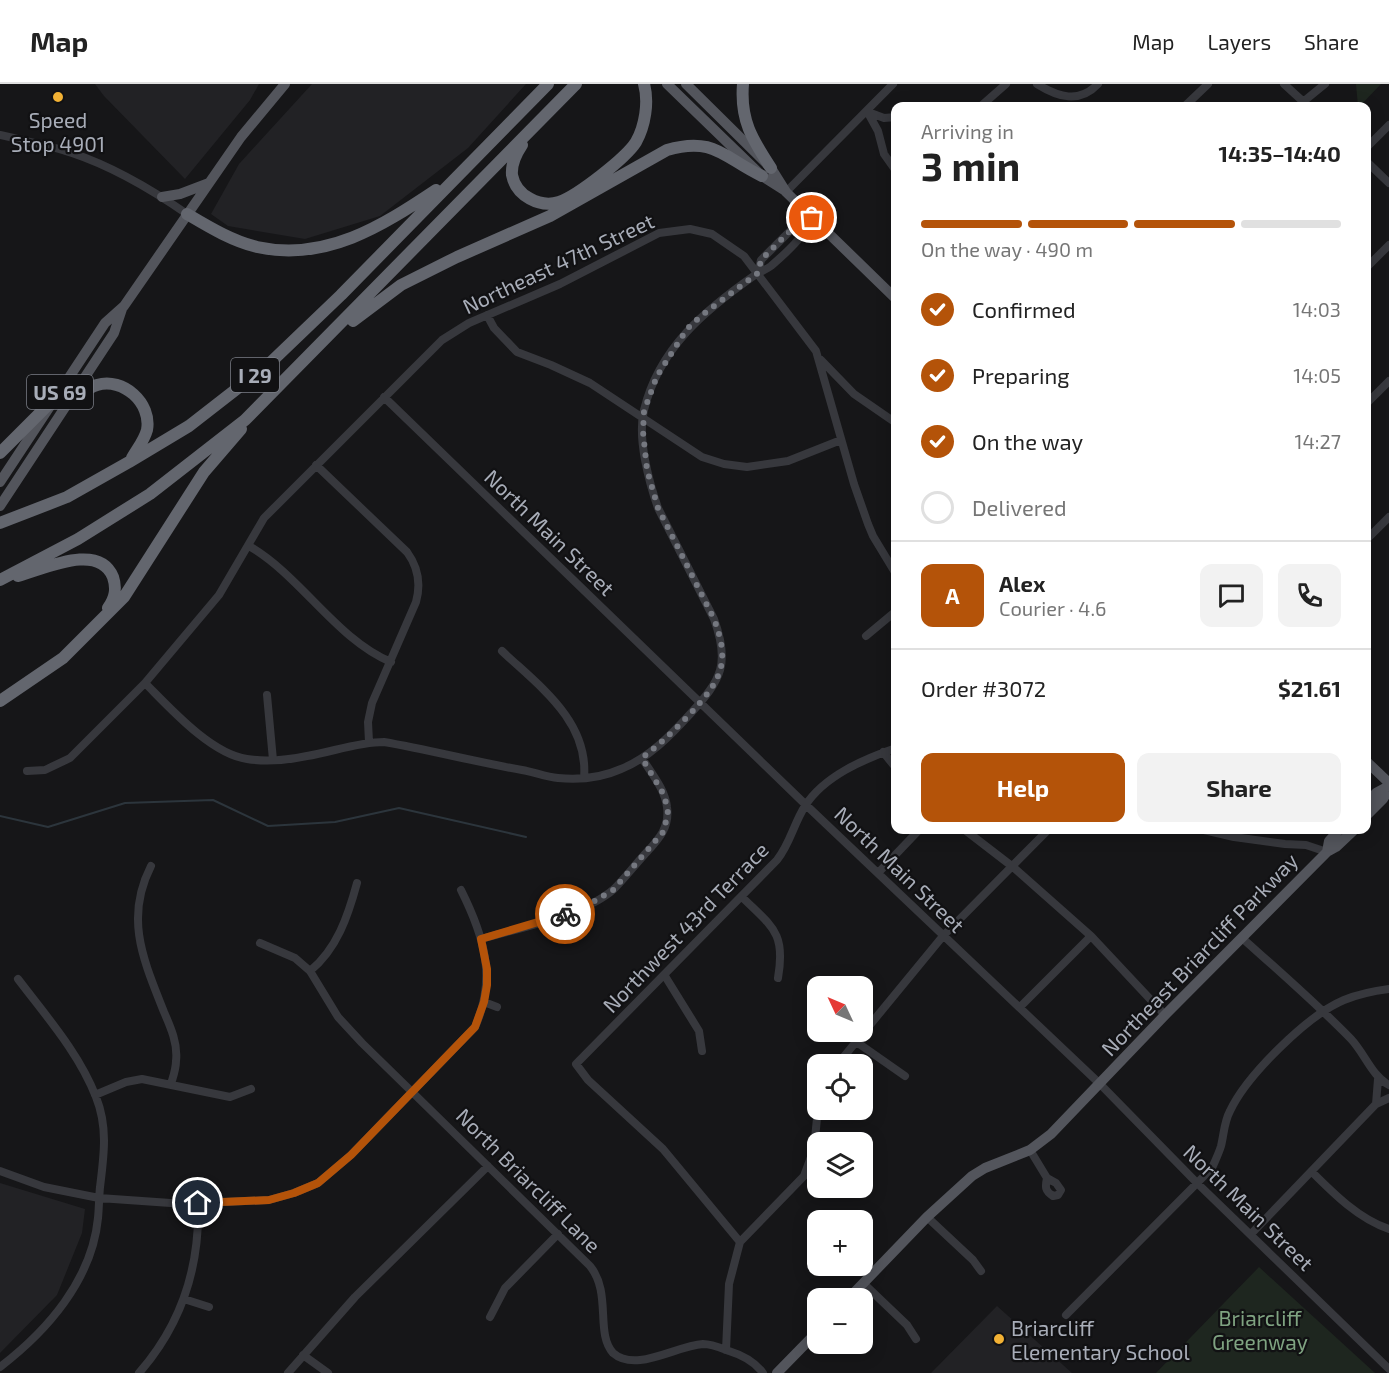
<!DOCTYPE html>
<html lang="en">
<head>
<meta charset="utf-8">
<style>
	body { margin:0; font-family:"Exo 2",sans-serif; background:#f2f2f2; color:#222; height:100vh; display:flex; flex-direction:column; font-size:22px; white-space:nowrap }
	* { box-sizing:border-box; margin:0 }
	p { font-size:20px; color:#767676 }
	.icon { flex:none; width:33px; height:33px; fill:none; stroke:currentColor; stroke-width:2; stroke-linecap:round; stroke-linejoin:round }
	.map { position:relative; flex:1; overflow:hidden }
	.drawer { position:absolute; left:891px; top:18px; width:480px; height:732px; display:flex; flex-direction:column; background:#fff; border-radius:12px; box-shadow:0 3px 15px #0003 }
	.drawer>* { flex:none }
	.needle { width:39px; rotate:314deg }
	.tools { position:absolute; left:807px; top:892px; display:grid; gap:12px }
	.tools a { display:grid; place-items:center; width:66px; height:66px; border-radius:12px; background:#fff; box-shadow:0 3px 15px #0003; font-size:30px }
	.pin { position:absolute; display:grid; place-items:center; width:51px; height:51px; color:#fff; margin:-26px; border:3px solid #fff; border-radius:50%; box-shadow:0 2px 6px #0007 }
	.courier { position:absolute; display:grid; place-items:center; width:60px; height:60px; margin:-30px; border:4px solid #b45309; border-radius:50%; background:#fff; color:#222; box-shadow:0 2px 8px #0007 }
	.summary em { font-style:normal; font-weight:700 }
	.summary div { display:flex; flex-direction:column-reverse }
	.summary { display:flex; align-items:center; justify-content:space-between; height:102px; padding:0 30px }
	h1 { font-size:39px; font-weight:700; line-height:45px }
	.bar { display:grid; grid-template-columns:repeat(4,1fr); gap:9px 6px; align-content:center; height:72px; padding:0 30px }
	.bar i { height:8px; border-radius:4px; background:#e0e0e0 }
	.bar .on { background:#b45309 }
	.bar p { grid-column:span 4 }
	.line { display:flex; align-items:center; gap:15px; padding:0 30px; border-top:2px solid #e0e0e0 }
	.line div { flex:1 }
	.round { display:grid; place-items:center; flex:none; width:63px; height:63px; border-radius:12px; background:#f2f2f2 }
	ol { padding:0 30px; list-style:none }
	li { display:flex; align-items:center; gap:18px; height:66px }
	li p { margin-inline-start:auto }
	li .icon { padding:6px; border-radius:50%; background:#b45309; color:#fff; stroke-width:4 }
	li:last-child { color:#767676 }
	li i { width:33px; height:33px; border:3px solid #e0e0e0; border-radius:50% }
	.action { display:flex; gap:12px; margin-top:auto; padding:12px 30px }
	.action a { flex:1; height:69px; border-radius:12px; background:#b45309; color:#fff; font-size:24px; font-weight:700; line-height:69px; text-align:center }
	.action a+a { background:#f2f2f2; color:#222 }
	header { display:flex; align-items:center; gap:36px; box-sizing:border-box; height:84px; padding:0 30px; background:#fff; border-bottom:2px solid #e0e0e0 }
	header strong { font-size:28px }
	nav { display:flex; gap:33px; margin-inline-start:auto; font-size:21px }
	.map>svg:first-child { display:block }
</style>
</head>
<body>
<header>
<strong>Map</strong>
<nav><a>Map</a><a>Layers</a><a>Share</a></nav>
</header>
<div class="map">
<svg width="1389" height="1289" viewBox="0 0 1389 1289">
	<rect width="100%" height="100%" fill="#161618"/>
	<!-- built -->
	<path fill="#222225" d="M95,0H259L250,16L185,95L104,12Z
		M312,0H526L468,64L380,132L305,155L228,142L211,130L239,80Z
		M0,1099L85,1125L82,1149L57,1211L0,1269Z
		M997,1222L1072,1289H931Z"/>
	<!-- green -->
	<path fill="#1e261f" d="M1356,0H1381L1360,22H1358Z
		M1259,1183L1375,1289H1156Z"/>
	<g fill="none" stroke-linecap="round" stroke-linejoin="round">
		<!-- stream -->
		<path stroke="#2c353c" stroke-width="2" d="M0,732L48,743L125,719L213,716L268,742L335,738L399,724L526,753"/>
		<!-- minor -->
		<path stroke="#37383d" stroke-width="8" d="M1037,0C1058,13 1079,20 1098,0
			M1284,0L1308,22
			M981,22L1006,0
			M1185,22L1208,0
			M1298,22L1325,0
			M867,27L878,47L884,70L896,87
			M868,28L884,34L896,33
			M0,51C24,57 49,61 72,69C114,83 151,105 187,130
			M1366,64L1389,41
			M1366,77L1389,99
			M786,108L893,0
			M1366,184L1389,161
			M758,189L761,176L800,137L812,134
			M487,231L494,244L517,268L551,281L590,299L702,373L724,380L747,383L788,377L841,356
			M821,276L854,310L896,339
			M384,313L806,721L1100,1000L1196,1098L1389,1285
			M1366,320L1389,297
			M316,381L407,468C418,483 421,500 416,518L372,619L368,638L369,658
			M1366,456L1389,433
			M249,462C301,492 336,555 391,578
			M866,552L896,527
			M502,567C539,602 589,637 584,694
			M145,599C170,624 211,670 247,675C266,678 288,676 307,672C332,668 358,658 384,658C430,666 476,678 522,686C534,688 546,693 558,694C579,696 601,694 621,685C649,674 671,651 691,629C722,595 730,579 714,535L658,424C649,398 637,354 644,326C659,264 705,226 755,191C760,187 766,186 771,182C786,169 805,152 812,134
			M267,611L273,676
			M883,668L896,684
			M27,687L45,686L70,674L145,599L219,511L264,434L442,256L469,239L560,200L659,149L690,145L712,150L744,172L816,267L854,400L868,440L873,452L896,490
			M965,746L1013,783L1091,852L1165,931
			M1204,746L1234,753L1285,760L1306,761L1327,768
			M151,782C124,835 144,877 164,928C171,944 178,960 176,977C176,985 173,993 171,1000
			M879,788L919,746
			M742,813C772,843 786,848 778,894
			M578,825L584,837
			M1242,854C1279,887 1317,920 1351,955C1365,970 1372,992 1389,1001
			M481,855C519,844 585,831 614,805C625,794 634,782 645,770C658,756 670,744 667,723C665,705 651,689 642,674
			M260,859L295,874L310,887L338,933L362,959L590,1182C612,1209 595,1249 613,1269C636,1289 675,1262 703,1260C712,1260 721,1264 729,1267C742,1271 755,1278 763,1289
			M310,887C337,865 348,832 357,799
			M665,892L699,947L702,967
			M484,918L497,923
			M1020,923L1091,852
			M855,957L905,992
			M837,981L943,852L1048,746
			M95,1011L126,998L142,995L230,1013L251,1005
			M1376,1020L1378,995
			M1030,1066L1047,1094L1056,1099L1061,1106L1058,1111L1053,1112C1045,1107 1045,1103 1047,1094
			M0,1087L44,1103L99,1114L185,1120L269,1116L294,1109L318,1099L351,1071L475,943C497,894 484,852 461,806
			M1312,1088C1334,1110 1359,1135 1389,1145
			M927,1133L973,1176L981,1187
			M1251,1150L1376,1020L1389,1014
			M740,1158L663,1065L588,996L576,980L777,776C790,760 794,739 805,722C824,692 864,675 896,664
			M863,1199L907,1241L916,1255
			M184,1215L209,1223
			M1066,1231L1212,1084C1215,1077 1219,1069 1221,1062C1224,1050 1224,1038 1230,1027C1247,991 1308,931 1344,916C1359,910 1373,907 1389,905
			M490,1233L505,1204L558,1150
			M726,1266L729,1200L740,1158L804,1092L814,1065L818,1024
			M303,1271L328,1289
			M0,1283C47,1247 92,1196 98,1134C99,1124 99,1113 100,1103C104,1071 108,1043 96,1013C79,969 46,932 18,895
			M139,1289C181,1241 200,1183 198,1119
			M288,1289L355,1213L488,1082"/>
		<!-- major -->
		<path stroke="#53555c" stroke-width="10" d="M667,0L762,92L784,106
			M686,0L771,84L786,108L896,215
			M162,113L180,110L209,99
			M0,398L105,239L124,222L241,53L285,0
			M0,422L114,249L122,225
			M1366,677L1389,699
			M1366,719L1376,709L1389,702
			M1366,732L1383,715L1389,705
			M1327,768L1329,757L1339,746
			M848,1215L927,1133L972,1092L985,1084L1030,1066L1051,1050L1165,931L1327,768L1336,763L1354,746
			M777,1289L818,1247"/>
		<!-- highway -->
		<path stroke="#63666e" stroke-width="12" d="M743,0C740,36 752,55 771,84
			M522,61C516,70 511,80 512,91C516,112 540,124 559,118C577,112 626,74 636,58C645,42 649,18 644,0
			M187,130C209,143 232,157 257,163C326,178 382,142 436,106
			M353,237L401,201L457,173L550,132L667,66C714,52 724,74 762,92
			M72,314C80,310 88,304 97,301C123,293 152,319 147,346C144,357 137,365 132,374
			M0,369L57,312
			M0,439L67,413L129,378L189,342L270,279L341,211L548,0
			M18,492C44,485 99,458 113,493C117,505 115,514 108,524
			M0,496L78,455L150,410L245,336L576,0
			M0,617L63,574L124,513L204,388L241,345"/>
	</g>
	<g fill="none" stroke-linecap="round" stroke-linejoin="round">
		<!-- done -->
		<path stroke="#757880" stroke-width="6" stroke-dasharray="0 10.8" d="M565,830L586,822L613,806L664,747L668,727L664,711L642,674C660,660 675,646 690,630C721,596 731,580 714,535L658,424L647,386L643,348L644,327L657,292L687,245L701,232L758,189L761,176L800,137L812,134"/>
		<!-- route -->
		<path stroke="#b45309" stroke-width="8" d="M198,1119L269,1116L294,1109L318,1099L351,1071L475,943L484,918L487,901V885L481,855L565,830"/>
	</g>
	<!-- markers -->
	<g fill="#f2b134" stroke="#111113" stroke-width="2">
		<circle cx="58" cy="13" r="6"/>
		<circle cx="999" cy="1255" r="6"/>
	</g>
	<g text-anchor="middle" dominant-baseline="central" stroke-width="4.5" stroke-linejoin="round" paint-order="stroke">
		<!-- shield labels -->
		<g fill="#111113" stroke="#7b7e86" stroke-width="1.5">
			<rect x="231" y="274" width="48" height="34" rx="4.5"/>
			<rect x="27" y="291" width="66" height="34" rx="4.5"/>
		</g>
		<g font-size="20" font-weight="bold" fill="#a8adb8">
			<text x="255" y="291">I 29</text>
			<text x="60" y="308">US 69</text>
		</g>
		<!-- poi labels -->
		<g font-size="21" fill="#a8adb8" stroke="#111113">
			<text x="58" y="35">Speed<tspan x="58" dy="24">Stop 4901</tspan></text>
			<text x="1011" y="1243" text-anchor="start">Briarcliff<tspan x="1011" dy="24">Elementary School</tspan></text>
		</g>
		<!-- street labels -->
		<g font-size="21" fill="#a8adb8" stroke="#111113">
			<text transform="translate(558 179) rotate(-25)">Northeast 47th Street</text>
			<text transform="translate(550 448) rotate(44)">North Main Street</text>
			<text transform="translate(900 785) rotate(44)">North Main Street</text>
			<text transform="translate(685 843) rotate(-46)">Northwest 43rd Terrace</text>
			<text transform="translate(1199 870) rotate(-46)">Northeast Briarcliff Parkway</text>
			<text transform="translate(529 1096) rotate(45)">North Briarcliff Lane</text>
			<text transform="translate(1249 1123) rotate(44)">North Main Street</text>
		</g>
		<!-- park labels -->
		<g font-size="21" fill="#7fa381" stroke="#111113">
			<text x="1260" y="1233">Briarcliff<tspan x="1260" dy="24">Greenway</tspan></text>
		</g>
	</g>
</svg>
<div class="tools">
<a><svg class="needle" viewBox="-14 -14 28 28"><path d="M0-13l5 13h-10z" fill="#e53935"/><path d="M0 13l5-13h-10z" fill="#767676"/></svg></a>
<a><svg class="icon" aria-label="locate" viewBox="0 0 24 24"><circle cx="12" cy="12" r="6"/><path d="M12 2v4M12 18v4M2 12h4M18 12h4"/></svg></a>
<a><svg class="icon" aria-label="layers" viewBox="0 0 24 24"><path d="M12 4l9 5-9 5-9-5zM3 14l9 5 9-5"/></svg></a>
<a>+</a>
<a>−</a>
</div>
<div class="pin" style="left:812px;top:134px;background:#ea580c"><svg class="icon" aria-label="bag" viewBox="0 0 24 24"><path d="M5 8h14l-1 12H6zM9 8a3 3 0 0 1 6 0"/></svg></div>
<div class="pin" style="left:198px;top:1119px;background:#1f2937"><svg class="icon" aria-label="home" viewBox="0 0 24 24"><path d="M3 11l9-7 9 7M6 9v11h12V9"/></svg></div>
<div class="courier" style="left:565px;top:830px"><svg class="icon" aria-label="bike" viewBox="0 0 24 24"><circle cx="6" cy="16" r="4"/><circle cx="18" cy="16" r="4"/><path d="M6 16l4-8h5l3 8M10 8l3 8H6M13 5h3"/></svg></div>
<section class="drawer">
<div class="summary"><div><h1>3 min</h1><p>Arriving in</p></div><em>14:35–14:40</em></div>
<div class="bar"><i class="on"></i><i class="on"></i><i class="on"></i><i></i><p>On the way · 490 m</p></div>
<ol>
<li><svg class="icon" aria-label="check" viewBox="0 0 24 24"><path d="M5 12l5 5 9-10"/></svg>Confirmed<p>14:03</p></li>
<li><svg class="icon" aria-label="check" viewBox="0 0 24 24"><path d="M5 12l5 5 9-10"/></svg>Preparing<p>14:05</p></li>
<li><svg class="icon" aria-label="check" viewBox="0 0 24 24"><path d="M5 12l5 5 9-10"/></svg>On the way<p>14:27</p></li>
<li><i></i>Delivered</li>
</ol>
<div class="line" style="height:108px"><b class="round" style="background:#b45309;color:#fff">A</b><div><b>Alex</b><p>Courier · 4.6</p></div><a class="round"><svg class="icon" aria-label="chat" viewBox="0 0 24 24"><path d="M4 5h16v11H9l-5 4z"/></svg></a><a class="round"><svg class="icon" aria-label="phone" viewBox="0 0 24 24"><path d="M5 4h4l2 5-3 2q2 4 5 5l2-3 5 2v4C11 20 4 13 5 4z"/></svg></a></div>
<div class="line" style="height:78px"><div>Order #3072</div><b>$21.61</b></div>
<div class="action"><a>Help</a><a>Share</a></div>
</section>
</div>
</body>
</html>
